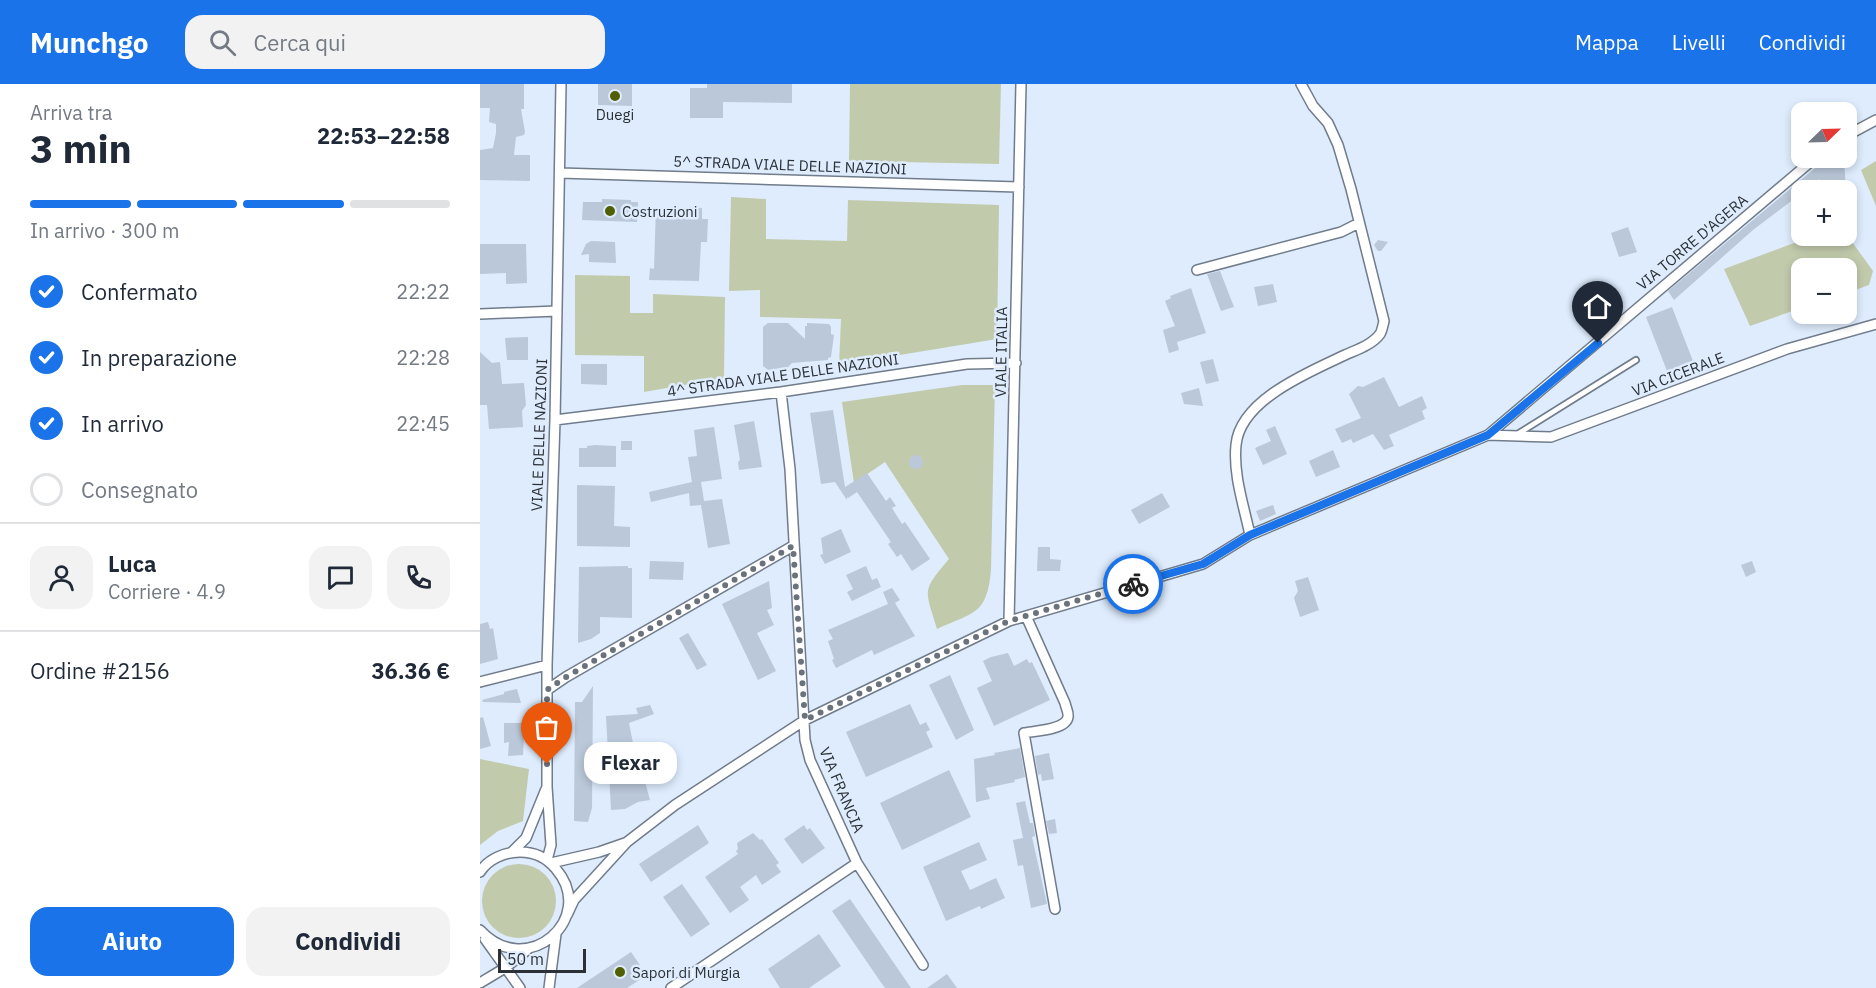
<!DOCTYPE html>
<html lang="it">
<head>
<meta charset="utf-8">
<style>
	body { margin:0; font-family:"IBM Plex Sans",sans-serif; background:#f2f2f3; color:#1f2937; height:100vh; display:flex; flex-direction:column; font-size:22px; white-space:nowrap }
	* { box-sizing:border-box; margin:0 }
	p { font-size:20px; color:#747a83 }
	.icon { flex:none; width:33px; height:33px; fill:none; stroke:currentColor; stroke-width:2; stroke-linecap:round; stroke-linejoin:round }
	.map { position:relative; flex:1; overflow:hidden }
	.sheet { display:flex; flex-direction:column; background:#fff; width:480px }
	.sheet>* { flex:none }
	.needle { width:39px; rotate:67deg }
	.tools { position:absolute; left:1311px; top:18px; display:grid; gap:12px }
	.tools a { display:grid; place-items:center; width:66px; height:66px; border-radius:12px; background:#fff; box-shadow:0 3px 9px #0003; font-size:30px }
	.scale { position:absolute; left:18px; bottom:15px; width:88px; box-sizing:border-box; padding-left:6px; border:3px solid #2b3137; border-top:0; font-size:16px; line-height:21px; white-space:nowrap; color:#2b3137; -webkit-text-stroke:4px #deecfd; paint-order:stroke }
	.pin { position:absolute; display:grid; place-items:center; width:51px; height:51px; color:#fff; margin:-62px -26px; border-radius:50% 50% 50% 0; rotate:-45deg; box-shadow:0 0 6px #0007 }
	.pin .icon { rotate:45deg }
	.courier { position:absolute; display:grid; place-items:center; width:60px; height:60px; margin:-30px; border:4px solid #1a73e8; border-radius:50%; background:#fff; color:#222; box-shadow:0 2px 8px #0007 }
	.bubble { position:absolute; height:42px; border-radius:18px; background:#fff; box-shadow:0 3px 9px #0003; font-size:20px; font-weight:800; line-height:42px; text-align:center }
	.summary em { font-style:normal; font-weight:800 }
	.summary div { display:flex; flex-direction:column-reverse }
	.summary { display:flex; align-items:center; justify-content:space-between; height:102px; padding:0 30px }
	h1 { font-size:39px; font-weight:800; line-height:45px }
	.bar { display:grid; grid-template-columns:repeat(4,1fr); gap:9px 6px; align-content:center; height:72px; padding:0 30px }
	.bar i { height:8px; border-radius:4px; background:#e0e1e3 }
	.bar .on { background:#1a73e8 }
	.bar p { grid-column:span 4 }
	.line { display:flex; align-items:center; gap:15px; padding:0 30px; border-top:2px solid #e0e1e3 }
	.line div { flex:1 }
	.round { display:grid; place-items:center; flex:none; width:63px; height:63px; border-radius:18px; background:#f2f2f3 }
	ol { padding:0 30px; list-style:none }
	li { display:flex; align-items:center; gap:18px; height:66px }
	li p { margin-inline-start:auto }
	li .icon { padding:6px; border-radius:50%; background:#1a73e8; color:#fff; stroke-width:4 }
	li:last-child { color:#747a83 }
	li i { width:33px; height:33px; border:3px solid #e0e1e3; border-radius:50% }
	.action { display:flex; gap:12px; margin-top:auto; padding:12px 30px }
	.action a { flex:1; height:69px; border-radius:18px; background:#1a73e8; color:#fff; font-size:24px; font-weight:800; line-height:69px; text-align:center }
	.action a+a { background:#f2f2f3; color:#1f2937 }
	header { display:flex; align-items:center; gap:36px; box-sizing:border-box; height:84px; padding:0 30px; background:#1a73e8; color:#fff }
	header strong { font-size:28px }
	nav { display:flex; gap:33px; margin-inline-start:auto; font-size:21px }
	.search { width:420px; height:54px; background:#f2f2f3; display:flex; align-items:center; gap:15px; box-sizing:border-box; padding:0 21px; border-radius:18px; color:#747a83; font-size:22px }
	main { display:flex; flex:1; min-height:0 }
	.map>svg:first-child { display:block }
</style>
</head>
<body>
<header>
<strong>Munchgo</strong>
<div class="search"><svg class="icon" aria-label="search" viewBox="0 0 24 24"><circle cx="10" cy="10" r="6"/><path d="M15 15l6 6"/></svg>Cerca qui</div>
<nav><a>Mappa</a><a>Livelli</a><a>Condividi</a></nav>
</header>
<main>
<section class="sheet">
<div class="summary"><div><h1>3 min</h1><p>Arriva tra</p></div><em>22:53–22:58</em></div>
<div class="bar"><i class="on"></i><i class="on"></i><i class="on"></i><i></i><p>In arrivo · 300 m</p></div>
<ol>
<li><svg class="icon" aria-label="check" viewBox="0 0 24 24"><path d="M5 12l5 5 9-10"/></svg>Confermato<p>22:22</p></li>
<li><svg class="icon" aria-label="check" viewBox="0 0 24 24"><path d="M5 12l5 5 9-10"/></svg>In preparazione<p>22:28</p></li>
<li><svg class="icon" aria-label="check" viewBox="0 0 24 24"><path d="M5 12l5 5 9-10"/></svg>In arrivo<p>22:45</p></li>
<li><i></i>Consegnato</li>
</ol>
<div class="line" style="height:108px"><a class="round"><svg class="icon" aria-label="person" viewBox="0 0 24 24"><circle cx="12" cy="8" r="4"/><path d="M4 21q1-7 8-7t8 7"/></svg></a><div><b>Luca</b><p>Corriere · 4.9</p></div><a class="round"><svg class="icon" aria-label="chat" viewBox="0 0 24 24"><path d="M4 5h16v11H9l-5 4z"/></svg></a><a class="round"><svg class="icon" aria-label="phone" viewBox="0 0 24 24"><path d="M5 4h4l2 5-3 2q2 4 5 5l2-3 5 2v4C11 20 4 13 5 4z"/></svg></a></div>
<div class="line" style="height:78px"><div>Ordine #2156</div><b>36.36 €</b></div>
<div class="action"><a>Aiuto</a><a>Condividi</a></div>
</section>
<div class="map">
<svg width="1396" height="904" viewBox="0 0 1396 904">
	<rect width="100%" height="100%" fill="#deecfd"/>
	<!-- green -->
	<path fill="#c2caac" d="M370,0H521L519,80L369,77Z
		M1396,77V122L1381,86Z
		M251,113L286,115V155L367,157L368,116L519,121L517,255L359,281L361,235L280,233V206L249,207Z
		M1367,151L1393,187L1389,201L1367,209L1366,184H1322L1321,224L1270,242L1244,185L1333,152Z
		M95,191L150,192V229H173V210L245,213L244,294L164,308V272L95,271Z
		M482,301H515L511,486C507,531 494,528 457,545C445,505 441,508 469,475L405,378L374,399L362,318Z
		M0,675L49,685L43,737L18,747L0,761Z
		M2 817a37 37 0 1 1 74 0a37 37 0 1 1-74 0Z"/>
	<!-- building -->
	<path fill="#bac8d9" d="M0,0H44V25H41L45,48L44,51L36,53L34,71H50V97L0,96V66L13,64L16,49V40L9,38L10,24H0Z
		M118,0H152V22L118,21Z
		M227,0H312V19L243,18V34H210V4H227Z
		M1346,75L1352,83L1364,75L1366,106H1348V99L1342,100L1339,95L1325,106H1322V109L1273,146L1194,216L1188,207Z
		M122,115L151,116V118H158L157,138L102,136L103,118H122Z
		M176,123L222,124V135H228L227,158H221L219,197L169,196L170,184L174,185Z
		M1148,143L1157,168L1139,173L1131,149Z
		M898,156L908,158L901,167H898L894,161Z
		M111,157L135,158L136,179L109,178V170L101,171L106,160Z
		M0,160H46L47,199L26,200V189L0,190Z
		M740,187L754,223L741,227L727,190Z
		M793,200L797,218L778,222L774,203Z
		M711,204L726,249L697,258L699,266L689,269L683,246L695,242L685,217L691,214L690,212Z
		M1192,223L1213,277L1187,287L1166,233Z
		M288,239H308L325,255V242H327V239L349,240L351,243V250L354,251L351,273L348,274V276L312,279L308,283L288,286L283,282V243Z
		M48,253V276H27L25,254Z
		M0,268L12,279L20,278L22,300L44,299L46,321L42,327L43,343L9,345L7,321H0Z
		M733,275L739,297L726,300L720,278Z
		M101,280H127V301L101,300Z
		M904,293L919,323L942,312L947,324L942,327L945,335L909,351L914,362L904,366L893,350L873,359L871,355L862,359L855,345L881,334L869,310L878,302L883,303Z
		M719,304L723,322L704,320L701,309Z
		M353,326L365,403L387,389L406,417L410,413L416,422L412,424L422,440L425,438L450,475L432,487L421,470L417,473L408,460L411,458L377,408L368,414L367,413V416L355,398L341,400L330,329Z
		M274,337L282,383L259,386L258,378L260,376L254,341Z
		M795,342L807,370L783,381L775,364L791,357L786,346Z
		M234,343L242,395L221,398L224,417L242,415L250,460L228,464L221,421L210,422L209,409L171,418L169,408L212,398L208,373L217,372L214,346Z
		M141,357H152V366H141Z
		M115,361L136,362V383H99V364H107V362Z
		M853,366L860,383L836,393L829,377Z
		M429 378a7 7 0 1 1 14 0a7 7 0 1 1-14 0Z
		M97,401L135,402L134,442L150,443V463L97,462Z
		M682,409L690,423L659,440L651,426Z
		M793,421L796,430L780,437L776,427Z
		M361,445L371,468L345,480L340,471L343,470L341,454Z
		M558,463H570V475L581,476L580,487H557Z
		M170,477L204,478L203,496L169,495Z
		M1272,477L1276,488L1266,493L1261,481Z
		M148,482V484H152V534L120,533V549L111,555L98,559L99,483Z
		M386,482L392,496L397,494L401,503L372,517L367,508L373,505L366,491Z
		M828,493L839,526L820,533L814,514L818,507L815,497Z
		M289,497L292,524L287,526L294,541L277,549L296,587L278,596L242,520Z
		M412,504L420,516L415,519L435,552L394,571L392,566L356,584L352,576L354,575L348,557L353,555L348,546L408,520L403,508Z
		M8,538L10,545L13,544L18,575L0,580V540Z
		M208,549L227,581L217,586L199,554Z
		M528,569L534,582L547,575L549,579L552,578L570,616L514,642L497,604L512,597L503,577L511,573Z
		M470,591L494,646L476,656L449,601Z
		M113,602L112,724L108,738L94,737L95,618H102Z
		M37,605L41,619L3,618L2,616L24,610V608Z
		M430,620L440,641L446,638L450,646L446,648L453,663L386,693L366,648Z
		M170,621L174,630L149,639L154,664H156L170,716L158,718L145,725L131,726L126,632L158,630L156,624Z
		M3,633L11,662L0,665V634Z
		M24,639H42L44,653L43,671L28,672L29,658L24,659Z
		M540,664L545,693L534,696L535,698L506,704L510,715L496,718L494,675L515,671L514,669Z
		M569,669L574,695L562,697L561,690L558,691L555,672Z
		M469,686L491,733L422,766L400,719Z
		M545,717L550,739H553L555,752L552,753L567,820L551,824L543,781L538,782L533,756L543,754L536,719Z
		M575,735L577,749L569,750L566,737Z
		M218,741L229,759L171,798L159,780Z
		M324,741L327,746L330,744L345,764L322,780L304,755Z
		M273,749L280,756L282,755L299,779L296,781L301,788L282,801L276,791L260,803L269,816L250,829L225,793L258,770L256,767L258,765L257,759Z
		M499,758L507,776L481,787L490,806L516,794L525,814L501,825L500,822L466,837L443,783Z
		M202,800L230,840L211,853L183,813Z
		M370,815L431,904H405L400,897L352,827Z
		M339,850L361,882L329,904H300L288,885Z
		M151,868L160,881L157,883L164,893L147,904H97Z
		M467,890L477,904H447Z"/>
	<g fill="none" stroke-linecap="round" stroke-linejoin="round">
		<!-- lane casing -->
		<g stroke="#707c8b" stroke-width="8">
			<path id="lane" d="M1036,351L1156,276"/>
		</g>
		<!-- street casing -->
		<g stroke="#707c8b" stroke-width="12">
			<path id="street" d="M1366,52L1396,36
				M80,89L539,103
				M717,186L861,148L879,139
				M0,230L77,227
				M301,308L310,385L325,656L330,676L377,779L443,881
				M75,336L301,308L487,280L536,279
				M1008,351L1071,353L1307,265L1396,240
				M770,451C764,422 753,391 756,361C760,316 829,288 865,271C876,266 892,261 900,250C902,247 903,241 904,237L871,105L858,61L848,39L833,22L821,0
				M546,532L585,619C586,624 589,629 588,633C586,646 554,647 544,649L575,825
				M529,537L541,0
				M0,598L67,581
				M67,606L86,593L313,462
				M32,768L46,754L66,705
				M67,776L71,761L67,703V581L75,336L81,0
				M71,779L119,768L145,759
				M0,788C8,775 25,768 40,768C54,768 67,774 76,785C118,834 47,897 0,846
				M87,831L94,816L147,758L195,721L325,636L529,537L723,480L770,451L1008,351L1335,74
				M5,855L40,904
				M0,899L25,884L47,866
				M69,904L76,850
				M191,904L377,779"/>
		</g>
		<!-- lane -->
		<use href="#lane" stroke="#fff" stroke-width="4.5"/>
		<!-- street -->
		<use href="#street" stroke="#fff" stroke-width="9"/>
	</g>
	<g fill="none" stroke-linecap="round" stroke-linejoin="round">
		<!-- done -->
		<path stroke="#6a727c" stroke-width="6" stroke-dasharray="0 10.8" d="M67,680V606L86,593L313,462L325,636L529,537L653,500"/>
		<!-- route -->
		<path stroke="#1a73e8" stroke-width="8" d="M653,500L723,480L770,451L1008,351L1118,259"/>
	</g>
	<!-- markers -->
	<g fill="#505f01" stroke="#deecfd" stroke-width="2">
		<circle cx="135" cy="12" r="6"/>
		<circle cx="130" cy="127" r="6"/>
		<circle cx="140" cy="888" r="6"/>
	</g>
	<g text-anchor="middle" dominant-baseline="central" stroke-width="5" stroke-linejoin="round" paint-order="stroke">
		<!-- poi labels -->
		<g font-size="15" fill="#2b3137" stroke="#deecfd" text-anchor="start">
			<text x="135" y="30" text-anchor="middle">Duegi</text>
			<text x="142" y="127">Costruzioni</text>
			<text x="152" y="888">Sapori di Murgia</text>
		</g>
		<!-- street labels -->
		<g font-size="15" fill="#2b3137" stroke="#deecfd">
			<text transform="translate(310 81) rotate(2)">5^ STRADA VIALE DELLE NAZIONI</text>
			<text transform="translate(1212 158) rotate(-40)">VIA TORRE D'AGERA</text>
			<text transform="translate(521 268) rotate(-89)">VIALE ITALIA</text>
			<text transform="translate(1198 290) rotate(-21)">VIA CICERALE</text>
			<text transform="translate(303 291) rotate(-8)">4^ STRADA VIALE DELLE NAZIONI</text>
			<text transform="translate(59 351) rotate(-88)">VIALE DELLE NAZIONI</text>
			<text transform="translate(362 706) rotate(67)">VIA FRANCIA</text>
		</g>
	</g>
</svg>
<div class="tools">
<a><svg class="needle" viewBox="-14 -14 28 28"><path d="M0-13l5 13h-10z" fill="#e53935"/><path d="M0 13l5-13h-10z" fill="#747a83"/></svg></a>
<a>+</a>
<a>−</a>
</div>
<div class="scale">50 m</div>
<div class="pin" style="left:67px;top:680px;background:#ea580c"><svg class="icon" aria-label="bag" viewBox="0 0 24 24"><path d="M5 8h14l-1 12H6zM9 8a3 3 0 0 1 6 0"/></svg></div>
<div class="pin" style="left:1118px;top:259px;background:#1f2937"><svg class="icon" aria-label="home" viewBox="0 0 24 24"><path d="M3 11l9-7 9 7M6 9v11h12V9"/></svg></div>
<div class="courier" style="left:653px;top:500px"><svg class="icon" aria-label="bike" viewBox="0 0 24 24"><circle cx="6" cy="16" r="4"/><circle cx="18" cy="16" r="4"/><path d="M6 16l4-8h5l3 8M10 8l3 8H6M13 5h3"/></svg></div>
<div class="bubble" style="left:104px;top:658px;width:93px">Flexar</div>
</div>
</main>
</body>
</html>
